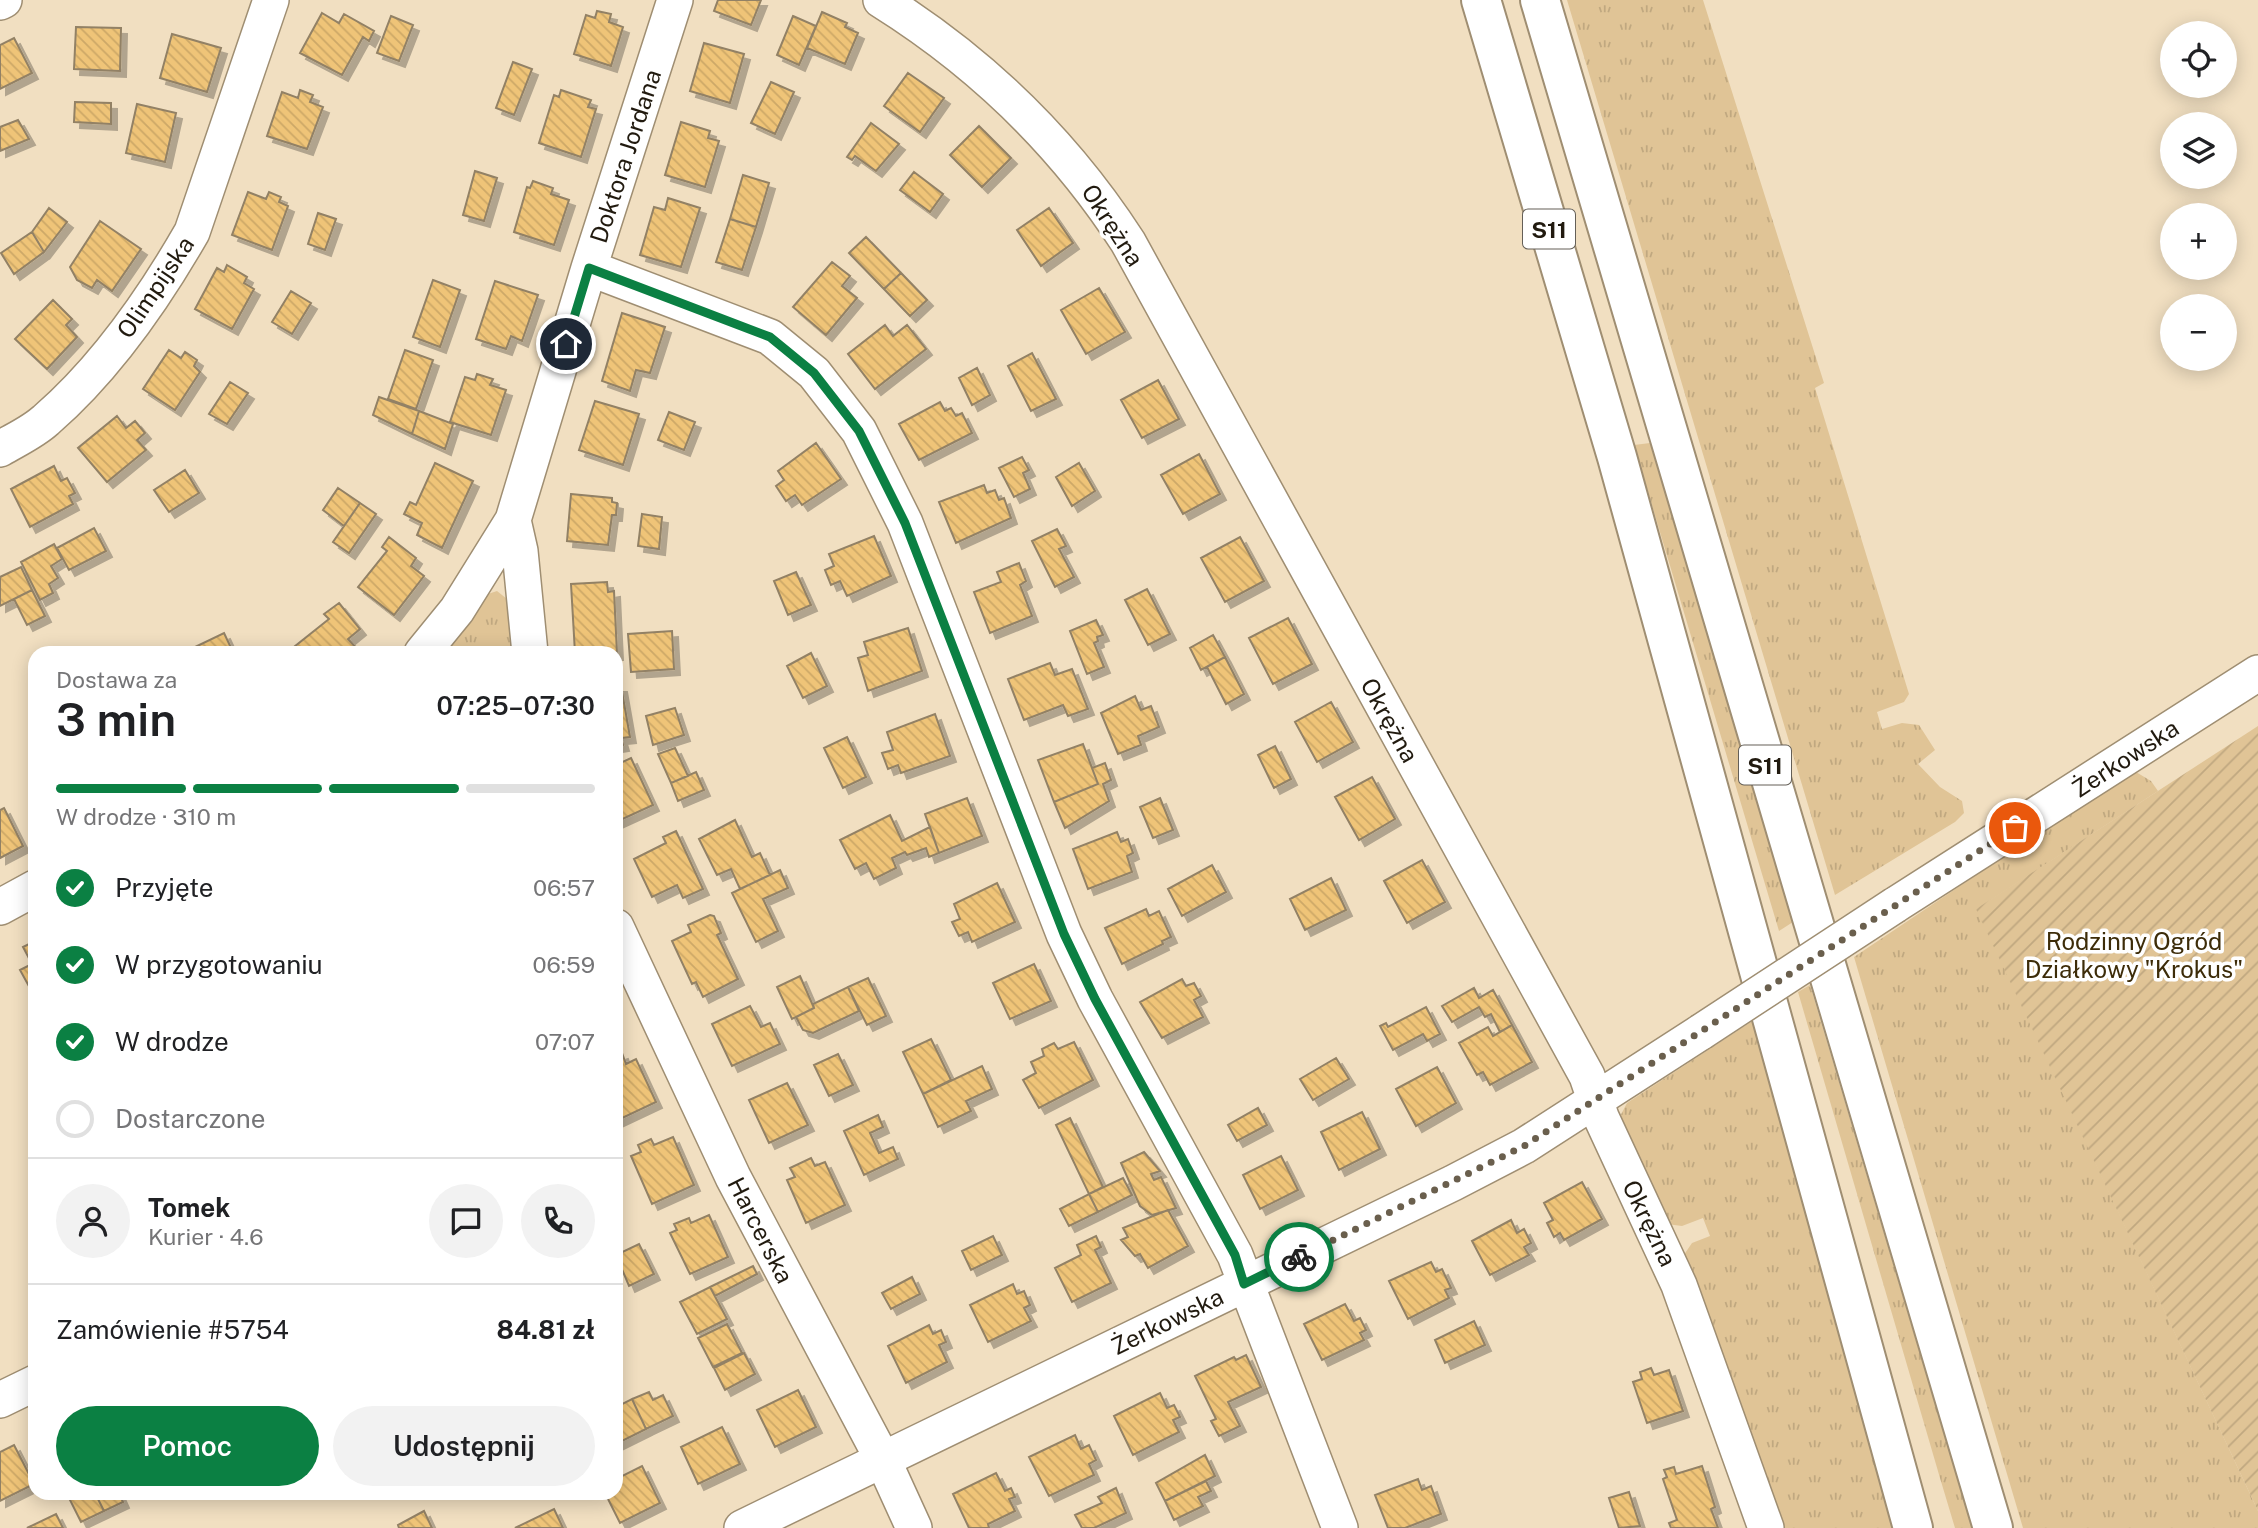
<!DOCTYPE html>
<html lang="pl">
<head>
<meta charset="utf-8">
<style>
	body { margin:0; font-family:"Public Sans",sans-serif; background:#f2f2f2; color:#202124; height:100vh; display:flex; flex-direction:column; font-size:26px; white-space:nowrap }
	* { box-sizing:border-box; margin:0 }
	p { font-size:23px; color:#757577 }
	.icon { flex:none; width:38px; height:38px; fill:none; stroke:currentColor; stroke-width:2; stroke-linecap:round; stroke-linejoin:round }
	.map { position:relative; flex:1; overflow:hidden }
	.details { position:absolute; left:28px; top:646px; width:595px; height:854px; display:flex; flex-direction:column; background:#fff; border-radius:21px; box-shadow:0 4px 18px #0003 }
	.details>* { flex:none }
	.tools { position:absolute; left:2160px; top:21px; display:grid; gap:14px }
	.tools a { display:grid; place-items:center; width:77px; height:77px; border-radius:50%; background:#fff; box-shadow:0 4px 18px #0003; font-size:35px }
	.pin { position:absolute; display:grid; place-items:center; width:60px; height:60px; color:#fff; margin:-30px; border:4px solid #fff; border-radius:50%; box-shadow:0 2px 7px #0007 }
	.courier { position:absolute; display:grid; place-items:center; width:70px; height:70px; margin:-35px; border:5px solid #0b8043; border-radius:50%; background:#fff; color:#222; box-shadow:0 2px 9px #0007 }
	.summary em { font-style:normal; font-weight:600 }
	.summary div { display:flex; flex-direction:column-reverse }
	.summary { display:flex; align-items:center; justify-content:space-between; height:119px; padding:0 28px }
	h1 { font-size:46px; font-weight:600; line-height:52px }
	.bar { display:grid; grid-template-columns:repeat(4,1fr); gap:10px 7px; align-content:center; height:84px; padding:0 28px }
	.bar i { height:9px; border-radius:5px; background:#e0e0e0 }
	.bar .current { background:#0b8043 }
	.bar p { grid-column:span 4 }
	.line { display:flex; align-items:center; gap:18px; padding:0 28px; border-top:2px solid #e0e0e0 }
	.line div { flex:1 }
	.round { display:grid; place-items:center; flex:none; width:74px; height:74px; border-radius:37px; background:#f2f2f2 }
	ol { padding:0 28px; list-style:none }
	li { display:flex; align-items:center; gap:21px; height:77px }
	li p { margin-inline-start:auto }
	li .icon { padding:7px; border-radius:50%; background:#0b8043; color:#fff; stroke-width:4 }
	li:last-child { color:#757577 }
	li i { width:38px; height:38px; border:4px solid #e0e0e0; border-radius:50% }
	.primary-button { display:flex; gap:14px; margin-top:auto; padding:14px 28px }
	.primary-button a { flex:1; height:80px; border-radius:42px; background:#0b8043; color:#fff; font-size:28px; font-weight:600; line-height:80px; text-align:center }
	.primary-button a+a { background:#f2f2f2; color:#202124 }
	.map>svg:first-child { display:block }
</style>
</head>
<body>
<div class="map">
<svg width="2258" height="1528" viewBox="0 0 2258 1528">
	<defs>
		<pattern id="grass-tufts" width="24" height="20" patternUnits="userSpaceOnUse" patternTransform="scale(1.75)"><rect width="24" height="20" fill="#e0c496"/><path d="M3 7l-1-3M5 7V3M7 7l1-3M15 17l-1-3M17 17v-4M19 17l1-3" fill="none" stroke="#c0a880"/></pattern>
		<pattern id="garden-furrows" width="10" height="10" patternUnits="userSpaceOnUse" patternTransform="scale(1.75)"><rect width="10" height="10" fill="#e0c496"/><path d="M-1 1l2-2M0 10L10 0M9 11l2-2" fill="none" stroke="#c0a880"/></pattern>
		<pattern id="building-back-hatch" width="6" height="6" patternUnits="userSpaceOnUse" patternTransform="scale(1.75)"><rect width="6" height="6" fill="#efc478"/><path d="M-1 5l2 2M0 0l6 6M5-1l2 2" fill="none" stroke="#cda867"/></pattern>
		<filter id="shadow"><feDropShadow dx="6" dy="6" stdDeviation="0" flood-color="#0004"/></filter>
	</defs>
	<rect width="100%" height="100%" fill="#f1dfc1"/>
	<!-- grass -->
	<path fill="url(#grass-tufts)" d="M1567,0H1703L1824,383L1815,388L1909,694L1904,702L1877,712L1882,729L1902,723L1919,725L1935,750L1918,764L1940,787L1962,801L1964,813L1955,822L1835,895Z
		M1650,443L1793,922L1779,931L1634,445Z
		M497,591L507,599L513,653H446L488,594Z
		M2136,772L2151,781L2158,791L1977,909L2258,1511V1528H2023L1854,957L2127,774Z
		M1810,985L1972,1528H1955L1940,1478L1798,992Z
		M1754,1020L1898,1528H1779L1677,1265L1692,1243L1710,1236L1703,1218L1682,1226L1659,1223L1617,1122L1627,1103Z"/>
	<!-- garden -->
	<path fill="url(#garden-furrows)" d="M2258,726V1511L1976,909Z"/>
	<!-- building -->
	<path fill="url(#building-back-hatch)" stroke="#928165" stroke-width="2" filter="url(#shadow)" d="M718,0H761L751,25L714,11Z
		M597,11L611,14L609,22L623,27L611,66L574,54L586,15L595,18Z
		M822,12L847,23L845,27L858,33L845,64L807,48Z
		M322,13L339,23L344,14L374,31L369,41L363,37L342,75L300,53Z
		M391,16L413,25L399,61L377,53Z
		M793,16L816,26L799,65L777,55Z
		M76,27L121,28L120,71L74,69Z
		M172,34L221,48L207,92L160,78Z
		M14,38L32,73L0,89V45Z
		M704,43L744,54L730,103L690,91Z
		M513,62L532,69L514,115L496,108Z
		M908,73L944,98L920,132L884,106Z
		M771,82L794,92L775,134L751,123Z
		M300,90L313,95L310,102L323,107L307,149L267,136L282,92L298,98Z
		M561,90L591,100L588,107L596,109L581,157L539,143L554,95L559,97Z
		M75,102L111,103V124L74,122Z
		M137,104L176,113L165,162L126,153Z
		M18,120L29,139L0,151V127Z
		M681,122L710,131L708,138L719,141L705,187L665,175Z
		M871,123L899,144L876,171L855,156L852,160L847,157Z
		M979,126L1011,158L982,187L950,155Z
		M475,171L497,178L484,221L463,215Z
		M914,172L943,194L930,212L900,190Z
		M743,175L769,183L756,227L730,219Z
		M533,181L553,188L551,194L569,200L554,245L514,232L527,187L530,188Z
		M248,192L266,199L269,192L281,197L279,202L288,206L272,250L232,235Z
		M668,198L700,208L681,267L640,255L654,207L665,210Z
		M49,208L67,222L44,252L32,232Z
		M1049,208L1073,243L1041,266L1017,230Z
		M318,213L336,219L325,250L308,244Z
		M730,219L756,227L742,270L716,262Z
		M100,221L141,249L112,291L97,280L92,288L77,280L70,267Z
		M32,232L44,252L14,274L1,253Z
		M866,237L901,273L884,289L849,253Z
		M832,262L850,276L842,286L857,298L826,335L793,307Z
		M227,265L247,277L244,283L254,289L232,329L195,309L217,268L224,272Z
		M901,273L927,300L910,316L884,289Z
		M433,280L460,290L440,347L413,337Z
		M495,281L538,295L522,341L511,336L506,349L476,339Z
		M1099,288L1125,332L1086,354L1061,310Z
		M291,291L311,303L292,334L272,322Z
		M53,300L72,319L66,325L77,337L47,369L15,339Z
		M622,313L665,327L650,373L636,370L630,391L602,381Z
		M885,325L893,336L907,325L926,349L875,389L848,354Z
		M169,350L181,358L185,352L197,360L194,366L200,372L175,410L143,389Z
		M405,350L433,360L416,409L388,399Z
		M1032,353L1056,399L1031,411L1008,366Z
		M977,368L990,395L972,405L959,378Z
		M477,374L493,379L490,385L506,390L491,435L450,422L465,377L475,380Z
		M1158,380L1179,419L1142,438L1121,400Z
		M230,382L248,393L227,424L209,414Z
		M379,397L419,411L412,434L373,415Z
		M595,401L639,414L623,465L579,450Z
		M940,402L945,411L951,408L956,416L962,413L972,433L919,460L899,424Z
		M419,411L453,424L445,449L412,434Z
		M669,412L695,422L684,450L658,440Z
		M117,416L126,428L135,421L145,433L137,440L146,450L107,482L78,448Z
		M816,443L841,479L802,505L795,495L786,501L776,486L784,480L778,471Z
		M1199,454L1220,494L1183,514L1161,475Z
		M1022,457L1029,470L1023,473L1030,489L1014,497L999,468Z
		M435,463L473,481L442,548L417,535L422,523L404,514L410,502L416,505Z
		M1079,463L1095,491L1072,506L1056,477Z
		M54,466L61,481L67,478L75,493L69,496L73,504L30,527L11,489Z
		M185,470L199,493L169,512L154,490Z
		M984,485L987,493L995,490L999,500L1004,498L1011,518L956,543L939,502Z
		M338,488L360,503L344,526L323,510Z
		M571,494L612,498V502L617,503L616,515H612L608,545L567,541Z
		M360,503L376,514L349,553L333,542Z
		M642,514L662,517L659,549L638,546Z
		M94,528L106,551L69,570L57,548Z
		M1057,529L1066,546L1059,549L1074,577L1055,587L1032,541Z
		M874,536L891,576L847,596L840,581L831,585L825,570L834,566L829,554Z
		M389,537L416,558L411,566L424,576L394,615L358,587L387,551L382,547Z
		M1240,537L1264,581L1225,602L1201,558Z
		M54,544L62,559L51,566L58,578L49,584L53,593L40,600L21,562Z
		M1019,563L1026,581L1020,585L1032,616L990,633L974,592L1001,582L997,572Z
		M21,567L32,590L0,606V577Z
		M796,572L811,605L788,615L774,581Z
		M607,582L608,592L614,591L617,654L575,653L571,584Z
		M1147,589L1170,634L1148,645L1125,600Z
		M32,590L45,616L27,625L14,599Z
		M339,603L360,629L348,639L359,651L299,653L294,647L329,619L324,614Z
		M1288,618L1312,664L1273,684L1249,638Z
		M1096,620L1103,635L1097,637L1098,641L1094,643L1104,667L1087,674L1070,631Z
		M908,628L922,671L868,691L858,658L868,655L864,642Z
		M672,631L674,669L631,672L628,634Z
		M224,633L232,650L196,653L193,648Z
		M1213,635L1225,657L1201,670L1190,648Z
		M811,653L827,686L803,698L787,666Z
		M1225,657L1244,694L1226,704L1207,667Z
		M1050,663L1055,675L1072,669L1088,709L1068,716L1063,705L1024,720L1008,679Z
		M616,686H621L630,737L621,738L623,745L616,746Z
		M1135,696L1141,710L1151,706L1159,727L1138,736L1141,745L1118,754L1101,713Z
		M1331,702L1353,742L1317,762L1295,722Z
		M675,708L684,735L653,745L646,716Z
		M935,714L950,756L901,773L898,765L888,769L882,753L893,750L887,732Z
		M847,737L866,777L843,788L824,748Z
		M1083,744L1098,784L1054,802L1038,760Z
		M1275,746L1291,779L1274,788L1258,755Z
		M675,748L688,776L671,783L658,754Z
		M631,758L653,805L616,822V765Z
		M1105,763L1111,780L1103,784L1109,801L1065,828L1054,802L1098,784L1092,768Z
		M696,772L704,790L678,801L671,783Z
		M1372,777L1395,819L1359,840L1335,797Z
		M967,798L982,836L939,853L925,814Z
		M1160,798L1173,830L1153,838L1140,807Z
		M4,808L23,846L0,858V810Z
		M890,815L902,841L930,827L939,853L929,857L926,848L907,855L905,852L892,858L896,868L874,879L866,863L855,869L840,840Z
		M735,820L752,857L760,853L770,875L740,889L731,869L717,875L699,839Z
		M676,831L703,889L683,898L677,885L652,897L634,859L666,843L663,837Z
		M1117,832L1121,842L1128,839L1133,853L1127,856L1132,872L1088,889L1073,849Z
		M1422,860L1445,902L1407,923L1384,881Z
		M1212,865L1226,892L1182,916L1168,889Z
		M780,870L788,888L763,899L778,931L756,942L732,893Z
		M1331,878L1346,910L1305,930L1290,899Z
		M997,883L1015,922L972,942L968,932L959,936L952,922L960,919L954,904Z
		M1146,909L1149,916L1159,911L1171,937L1162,941L1163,944L1122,964L1105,928Z
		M710,915L714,916L721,933L717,935L738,979L703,997L696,982L692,984L672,941L691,932L688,925Z
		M35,941V988L31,990L20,970L32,964L23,947Z
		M1034,964L1051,1001L1010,1019L993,983Z
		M800,976L814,1008L792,1019L777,987Z
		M868,978L886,1016L867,1025L848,987Z
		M1182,979L1186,986L1194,983L1201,996L1194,1000L1203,1017L1162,1038L1140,1002Z
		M848,987L859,1011L813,1033L803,1030L796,1017L814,1008L813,1004Z
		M1474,988L1479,998L1493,990L1512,1025L1500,1032L1491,1014L1485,1017L1479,1007L1452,1022L1442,1006Z
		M750,1006L761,1027L770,1023L780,1044L732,1066L712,1024Z
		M1426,1007L1440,1034L1427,1041L1423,1034L1393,1050L1380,1026L1386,1023L1388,1027Z
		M1512,1025L1532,1062L1490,1085L1483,1072L1477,1075L1459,1043L1488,1027L1493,1036Z
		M931,1039L951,1080L923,1094L903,1052Z
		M1074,1042L1093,1080L1039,1108L1023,1080L1036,1073L1031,1062L1044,1056L1042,1049L1054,1043L1058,1049Z
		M622,1053L626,1064L636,1059L656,1102L618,1120L616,1055Z
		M838,1054L853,1085L829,1096L814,1065Z
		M1336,1058L1349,1079L1313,1100L1300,1079Z
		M982,1066L992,1089L966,1101L971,1111L938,1127L923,1094Z
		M1437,1067L1456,1103L1416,1126L1396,1089Z
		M787,1083L808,1125L769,1143L749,1100Z
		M1258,1108L1267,1125L1237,1141L1228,1125Z
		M1362,1112L1380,1149L1339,1170L1321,1132Z
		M878,1115L883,1127L870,1133L879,1153L893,1147L898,1159L864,1175L844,1131Z
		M1070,1118L1103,1187L1089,1194L1056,1125Z
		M673,1137L694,1185L652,1204L631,1156L641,1152L638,1145L651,1139L654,1145Z
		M1144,1152L1160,1171L1151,1174L1154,1180L1161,1177L1176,1208L1152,1215L1140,1206L1121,1163Z
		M1281,1156L1298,1190L1260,1209L1243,1175Z
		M811,1158L815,1166L825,1162L845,1205L806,1223L787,1180L795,1177L790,1168Z
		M1123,1178L1132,1195L1098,1212L1089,1194Z
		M1582,1182L1602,1219L1564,1240L1560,1233L1554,1237L1547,1223L1553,1220L1544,1203Z
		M1089,1194L1098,1212L1069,1226L1060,1209Z
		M1168,1210L1188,1246L1148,1268L1140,1254L1135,1256L1121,1240L1128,1237L1123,1228Z
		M709,1215L728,1257L690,1274L670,1233L677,1230L674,1224L689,1218L691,1223Z
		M1511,1220L1517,1233L1524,1229L1531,1243L1524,1247L1529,1255L1490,1275L1472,1241Z
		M993,1236L1002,1255L971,1270L962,1251Z
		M1096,1236L1101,1247L1095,1250L1111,1283L1072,1302L1055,1268L1081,1255L1077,1245Z
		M639,1244L654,1274L629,1286L616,1255Z
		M1431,1262L1436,1272L1442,1269L1451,1288L1445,1290L1449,1298L1408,1319L1389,1281Z
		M753,1266L757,1274L715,1296L710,1287Z
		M912,1277L920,1294L891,1309L882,1293Z
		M1013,1284L1017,1294L1024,1291L1030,1305L1024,1308L1031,1321L988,1342L970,1305Z
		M710,1287L727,1319L697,1334L680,1302Z
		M1345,1304L1354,1321L1360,1318L1366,1330L1360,1333L1364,1340L1322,1360L1304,1324Z
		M1474,1321L1485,1345L1445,1363L1435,1340Z
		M727,1324L742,1353L713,1367L698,1338Z
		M929,1325L933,1334L941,1330L946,1342L939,1345L947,1362L906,1383L888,1346Z
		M744,1353L755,1374L725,1390L714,1368Z
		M1246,1355L1261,1387L1228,1402L1240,1426L1219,1436L1211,1421L1216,1419L1195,1376L1234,1357L1236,1360Z
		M1651,1368L1654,1375L1669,1370L1683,1411L1647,1423L1633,1382L1642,1379L1640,1372Z
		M798,1390L816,1427L775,1447L757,1410Z
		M649,1392L653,1400L663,1395L673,1416L646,1429L632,1399Z
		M1160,1393L1167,1408L1174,1405L1180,1417L1173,1420L1179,1432L1133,1455L1114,1416Z
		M632,1399L646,1429L616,1444V1407Z
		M722,1427L740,1464L698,1484L681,1447Z
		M1075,1435L1081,1449L1089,1445L1096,1460L1089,1464L1094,1475L1049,1496L1029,1457Z
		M14,1445L34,1484L0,1501V1452Z
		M1205,1455L1215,1476L1165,1501L1156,1483Z
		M642,1466L660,1503L620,1523L605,1493H616V1479Z
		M1702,1466L1715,1507L1711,1509L1718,1528H1671L1669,1523L1677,1520L1663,1479L1667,1477L1664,1470L1674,1467L1676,1474Z
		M996,1473L1005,1491L1011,1488L1015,1497L1009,1499L1015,1511L988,1524L989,1528H969L953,1494Z
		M1418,1479L1422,1490L1431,1486L1441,1514L1405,1528H1388L1375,1495Z
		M1206,1481L1211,1491L1198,1497L1203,1506L1174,1520L1165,1501Z
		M1116,1488L1126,1513L1094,1528H1082L1075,1515L1102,1503L1098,1497Z
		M1629,1492L1640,1526L1619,1528L1609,1498Z
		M95,1493H119L123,1502L104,1511Z
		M95,1493L104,1511L81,1522L67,1494Z
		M554,1509L563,1528H515Z
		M424,1511L432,1528H399L398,1525Z
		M56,1514L63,1528H27Z"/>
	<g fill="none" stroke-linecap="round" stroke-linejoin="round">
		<!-- minor casing -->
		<g stroke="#9f8e72" stroke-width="38">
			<path id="minor" d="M881,0C980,62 1064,143 1128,242L1587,1076L1601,1117L1679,1285L1766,1528
				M0,2L4,0
				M589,268L770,337L814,373L859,431L905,523L1064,934L1095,999L1235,1255L1340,1528
				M0,449C15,440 33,432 46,420C106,368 153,300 192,232L271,0
				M513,520L520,551L530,653
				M422,653L457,610L513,520L589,268L675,0
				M1895,905L2258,673
				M0,907L35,888
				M616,927L733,1177L883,1460L914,1528
				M0,1400L35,1383
				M742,1528L1453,1183L1524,1146L1701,1032"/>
		</g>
		<!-- highway casing -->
		<g stroke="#9f8e72" stroke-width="42">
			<path id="highway" d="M1481,0L1617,457L1913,1528
				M1540,0L1993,1528"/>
		</g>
		<!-- minor -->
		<use href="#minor" stroke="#fff" stroke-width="35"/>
		<!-- highway -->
		<use href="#highway" stroke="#fff" stroke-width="38"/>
		<!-- minor-bridge casing -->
		<g stroke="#9f8e72" stroke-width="38" stroke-linecap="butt">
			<path id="minor-bridge" d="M1701,1032L1895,905"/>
		</g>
		<!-- minor-bridge -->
		<use href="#minor-bridge" stroke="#fff" stroke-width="35"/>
	</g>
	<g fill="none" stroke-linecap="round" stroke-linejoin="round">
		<!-- done -->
		<path stroke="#6a5f4d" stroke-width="7" stroke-dasharray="0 12.6" d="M1299,1257L1524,1146L2015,828"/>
		<!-- route -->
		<path stroke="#0b8043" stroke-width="9" d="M566,344L589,268L770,337L814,373L859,431L905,523L1064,934L1095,999L1235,1255L1244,1284L1299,1257"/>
	</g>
	<g text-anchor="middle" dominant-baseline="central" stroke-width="7" stroke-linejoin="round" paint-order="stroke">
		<!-- shield labels -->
		<g fill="#fff" stroke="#645f57" stroke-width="2">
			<rect x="1523" y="209.5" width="52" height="39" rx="5"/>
			<rect x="1739" y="745.5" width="52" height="39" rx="5"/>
		</g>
		<g font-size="23" font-weight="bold" fill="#211a0f">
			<text x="1549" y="229">S11</text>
			<text x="1765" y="765">S11</text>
		</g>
		<!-- street labels -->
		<g font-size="24" fill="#211a0f" stroke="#fff">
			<text transform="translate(625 156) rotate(-72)">Doktora Jordana</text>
			<text transform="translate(1113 225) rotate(57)">Okrężna</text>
			<text transform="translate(155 287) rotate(-56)">Olimpijska</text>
			<text transform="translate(1390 720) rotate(61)">Okrężna</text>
			<text transform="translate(2125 758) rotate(-33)">Żerkowska</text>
			<text transform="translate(1650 1223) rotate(64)">Okrężna</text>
			<text transform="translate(761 1230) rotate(63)">Harcerska</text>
			<text transform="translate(1167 1321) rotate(-26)">Żerkowska</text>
		</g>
		<!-- park labels -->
		<g font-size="24" fill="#3d2c09" stroke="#fff">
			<text x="2134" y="941">Rodzinny Ogród<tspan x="2134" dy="28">Działkowy "Krokus"</tspan></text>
		</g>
	</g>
</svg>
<div class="tools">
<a><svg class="icon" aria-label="locate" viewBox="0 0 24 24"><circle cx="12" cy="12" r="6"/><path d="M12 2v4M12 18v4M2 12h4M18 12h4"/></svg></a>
<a><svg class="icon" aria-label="layers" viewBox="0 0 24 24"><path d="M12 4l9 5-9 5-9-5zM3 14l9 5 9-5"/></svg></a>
<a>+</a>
<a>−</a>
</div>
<div class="pin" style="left:2015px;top:828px;background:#ea580c"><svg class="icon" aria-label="bag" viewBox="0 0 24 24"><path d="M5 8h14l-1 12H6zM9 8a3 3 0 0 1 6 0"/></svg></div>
<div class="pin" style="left:566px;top:344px;background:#1f2937"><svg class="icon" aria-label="home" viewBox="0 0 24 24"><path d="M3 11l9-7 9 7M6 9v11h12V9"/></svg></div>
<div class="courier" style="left:1299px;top:1257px"><svg class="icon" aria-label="bike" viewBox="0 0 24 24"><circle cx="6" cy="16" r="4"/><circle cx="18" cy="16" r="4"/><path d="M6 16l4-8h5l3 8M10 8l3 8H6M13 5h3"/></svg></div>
<section class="details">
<div class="summary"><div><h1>3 min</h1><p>Dostawa za</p></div><em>07:25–07:30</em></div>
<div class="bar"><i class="current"></i><i class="current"></i><i class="current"></i><i></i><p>W drodze · 310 m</p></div>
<ol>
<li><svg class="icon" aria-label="check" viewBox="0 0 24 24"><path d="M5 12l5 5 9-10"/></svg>Przyjęte<p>06:57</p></li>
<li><svg class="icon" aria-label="check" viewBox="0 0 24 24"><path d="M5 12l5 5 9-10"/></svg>W przygotowaniu<p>06:59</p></li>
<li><svg class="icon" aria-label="check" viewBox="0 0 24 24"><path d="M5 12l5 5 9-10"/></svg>W drodze<p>07:07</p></li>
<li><i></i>Dostarczone</li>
</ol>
<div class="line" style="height:126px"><a class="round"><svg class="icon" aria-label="person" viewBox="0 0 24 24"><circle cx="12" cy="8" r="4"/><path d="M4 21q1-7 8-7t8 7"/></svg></a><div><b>Tomek</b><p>Kurier · 4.6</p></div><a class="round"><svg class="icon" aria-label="chat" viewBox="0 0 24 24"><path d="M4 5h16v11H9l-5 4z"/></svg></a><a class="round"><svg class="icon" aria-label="phone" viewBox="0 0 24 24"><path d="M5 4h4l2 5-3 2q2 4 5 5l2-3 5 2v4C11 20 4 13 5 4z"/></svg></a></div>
<div class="line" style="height:91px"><div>Zamówienie #5754</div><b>84.81 zł</b></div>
<div class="primary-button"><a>Pomoc</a><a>Udostępnij</a></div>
</section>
</div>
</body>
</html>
